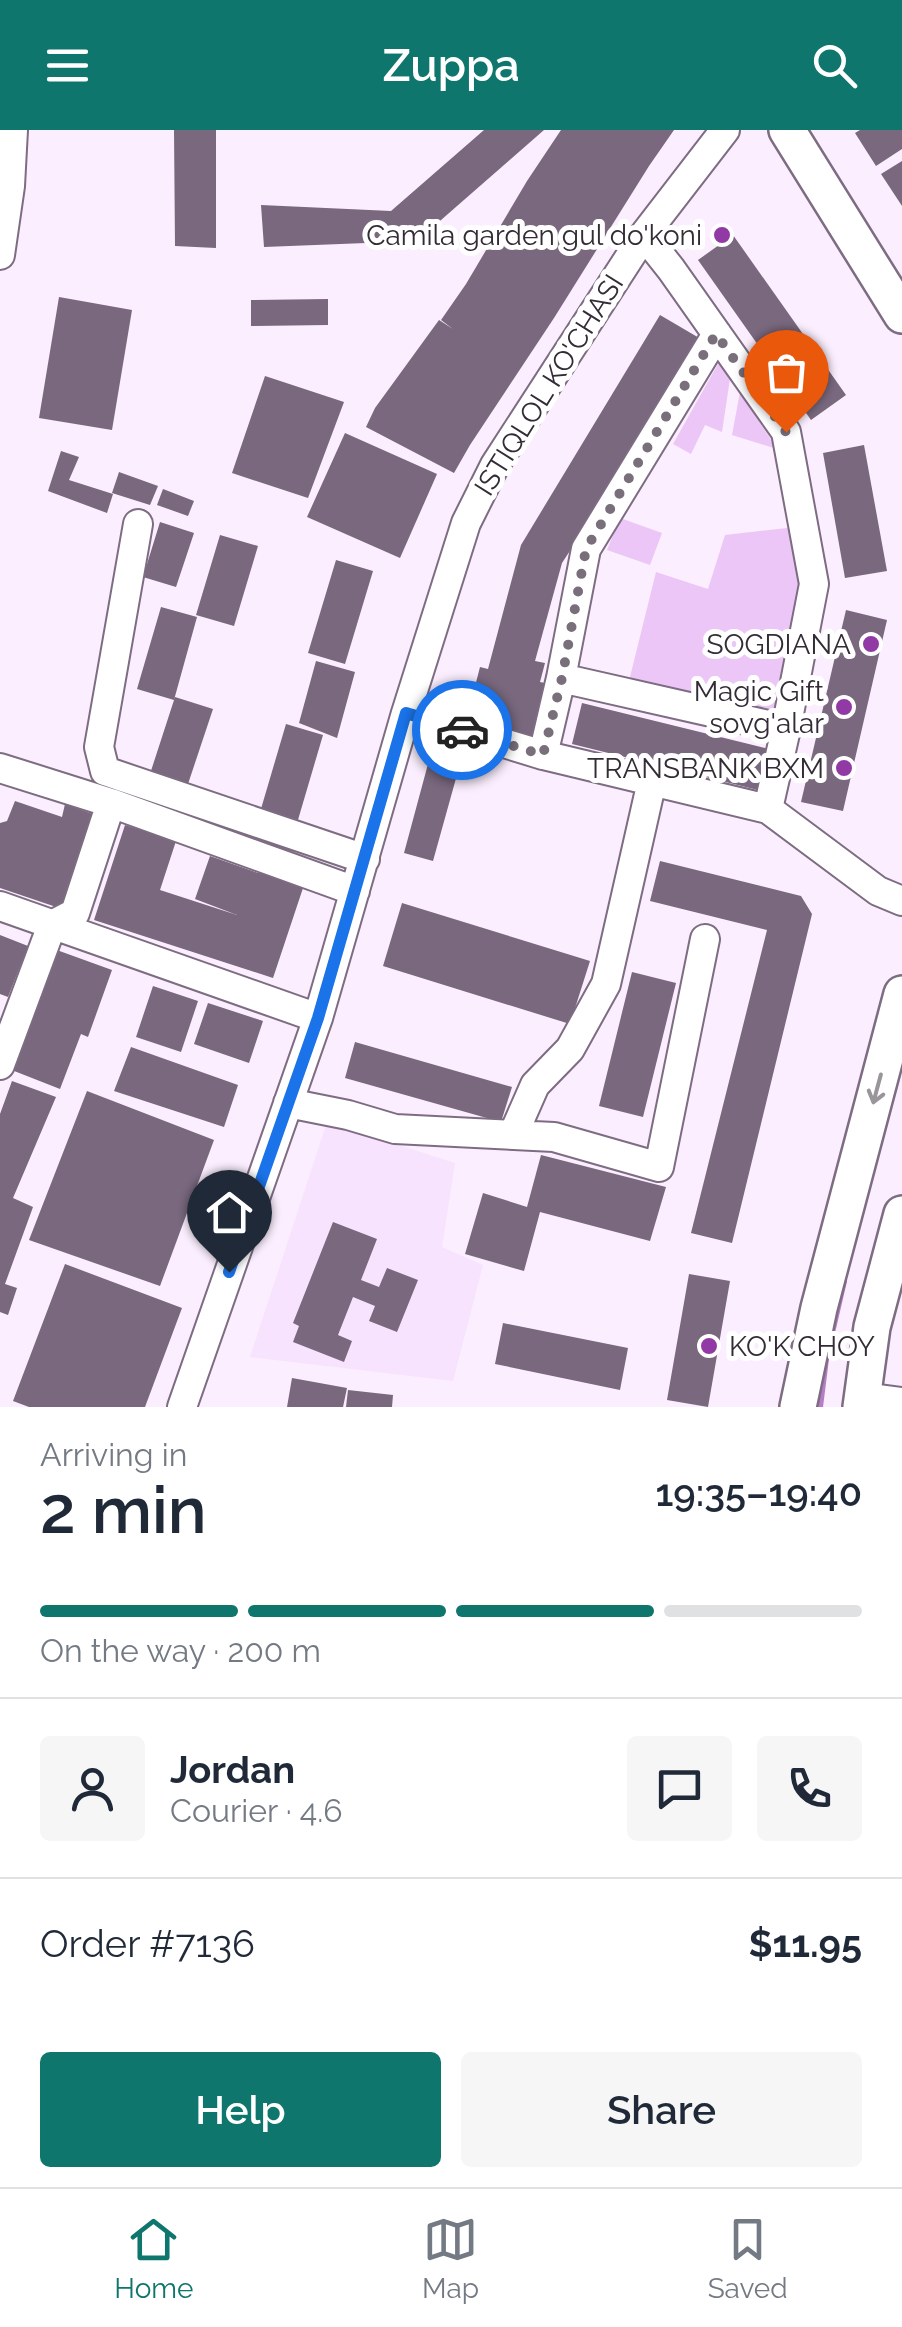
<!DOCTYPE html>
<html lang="en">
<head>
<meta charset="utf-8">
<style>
	body { margin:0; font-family:Raleway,sans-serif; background:#f6f6f7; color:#1f2937; height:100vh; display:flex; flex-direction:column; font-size:38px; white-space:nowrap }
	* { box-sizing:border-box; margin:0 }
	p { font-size:32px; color:#747a83 }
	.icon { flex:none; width:55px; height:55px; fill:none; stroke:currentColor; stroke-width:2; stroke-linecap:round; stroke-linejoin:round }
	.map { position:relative; height:1277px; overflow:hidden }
	.sheet { display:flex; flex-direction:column; background:#fff; flex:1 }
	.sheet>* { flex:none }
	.pin { position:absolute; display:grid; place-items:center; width:85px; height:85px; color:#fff; margin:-102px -42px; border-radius:50% 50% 50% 0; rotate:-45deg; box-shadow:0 0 10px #0007 }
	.pin .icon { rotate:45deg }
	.courier { position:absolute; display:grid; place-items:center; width:100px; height:100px; margin:-50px; border:8px solid #1a73e8; border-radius:50%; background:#fff; color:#222; box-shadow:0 2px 12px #0007 }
	.head em { font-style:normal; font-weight:600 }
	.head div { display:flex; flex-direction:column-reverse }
	.head { display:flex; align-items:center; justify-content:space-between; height:170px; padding:0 40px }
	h1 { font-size:65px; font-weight:600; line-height:75px }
	.bar { display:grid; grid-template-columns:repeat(4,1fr); gap:15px 10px; align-content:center; height:120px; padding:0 40px }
	.bar i { height:12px; border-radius:8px; background:#e0e1e3 }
	.bar .on { background:#0f766e }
	.bar p { grid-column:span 4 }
	.line { display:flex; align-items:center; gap:25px; padding:0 40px; border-top:2px solid #e0e1e3 }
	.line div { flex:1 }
	.round { display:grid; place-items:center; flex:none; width:105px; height:105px; border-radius:10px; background:#f6f6f7 }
	.primary-button { display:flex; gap:20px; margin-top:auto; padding:20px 40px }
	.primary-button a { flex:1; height:115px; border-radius:10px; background:#0f766e; color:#fff; font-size:40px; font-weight:600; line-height:115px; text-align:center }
	.primary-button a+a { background:#f6f6f7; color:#1f2937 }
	header { display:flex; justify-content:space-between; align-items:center; height:130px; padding:0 40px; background:#0f766e; color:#fff; font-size:45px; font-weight:600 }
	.tabs { display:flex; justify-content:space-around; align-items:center; height:140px; border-top:2px solid #e0e1e3; background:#fff; font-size:28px; color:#747a83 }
	.tabs a { display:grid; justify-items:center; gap:5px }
	.tabs .on { color:#0f766e }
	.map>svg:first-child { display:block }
</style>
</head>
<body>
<header><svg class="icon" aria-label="menu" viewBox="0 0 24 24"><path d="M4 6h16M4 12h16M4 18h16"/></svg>Zuppa<svg class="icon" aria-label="search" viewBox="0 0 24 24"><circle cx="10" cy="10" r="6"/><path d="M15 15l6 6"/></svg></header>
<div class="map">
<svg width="902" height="1277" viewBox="0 0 902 1277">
	<rect width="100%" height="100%" fill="#fbeefe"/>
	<!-- built -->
	<path fill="#f7e3fd" d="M327,992L455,1033L442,1117L483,1135L453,1251L250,1227Z"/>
	<!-- green -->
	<path fill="#ecc6f6" d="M718,234L731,242L722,302L705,295L691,324L673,314Z
		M740,262L777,319L732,305Z
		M620,388L662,403L650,435L607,420Z
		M796,397L803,468L777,593L628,555L656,442L708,459L725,405Z"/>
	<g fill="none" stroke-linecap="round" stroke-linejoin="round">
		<!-- stream -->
		<path stroke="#b67cc6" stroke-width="6" d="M831,1207L844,1151
			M820,1277L826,1229"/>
	</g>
	<!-- building -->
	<path fill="#79687e" d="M174,0H216V118L175,116Z
		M484,0H544L417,111L264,117L261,75L391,81Z
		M561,0H674L649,36L554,188L470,315L454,343L366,297L375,278L439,190L453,199L441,190L466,154L527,51Z
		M860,0H902V19L876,36L855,3Z
		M902,31V76L881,44Z
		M733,105L846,265L811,290L698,130Z
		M59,167L132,180L112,300L39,288Z
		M328,169V195L251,196V170Z
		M660,185L706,212L562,433L535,531L545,533L540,552L545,553L543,564L551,566L539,609L465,595L480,537L488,539L521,415Z
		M265,246L344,272L308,368L232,343Z
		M345,303L437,344L400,428L307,387Z
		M864,315L887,441L845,448L823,323Z
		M61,321L79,327L69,350L113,364L107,383L48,361Z
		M119,342L158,356L150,375L112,363Z
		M163,359L194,371L188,386L157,375Z
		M160,392L194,403L176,457L143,447Z
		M220,405L258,416L234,496L196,485Z
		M336,430L373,441L345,534L308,523Z
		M161,477L197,487L174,570L137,559Z
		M846,480L887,490L843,681L801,672Z
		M316,531L355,542L337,608L299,593Z
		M175,567L213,579L186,660L149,647Z
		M582,573L773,620L762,661L572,614Z
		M286,594L323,605L295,700L258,689Z
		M435,608L465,616L433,731L404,723Z
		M15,671L62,687L65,674L101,687L68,781L0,758V693L7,691Z
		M125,695L176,711L160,760L237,785L195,769L210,726L258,743L260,740L304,755L273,848L94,790Z
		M660,731L801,766L812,784L732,1113L691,1103L767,800L650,771Z
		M402,773L590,831L570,894L383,836Z
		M0,805L28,816L8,867L0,864Z
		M54,819L112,840L88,907L81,904L60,959L4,937Z
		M632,842L676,853L643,987L599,976Z
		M153,856L198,871L181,922L136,907Z
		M208,873L263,891L249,933L194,914Z
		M355,912L512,957L501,992L345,948Z
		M131,917L238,955L224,997L114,961Z
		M12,951L56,967L13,1068L33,1077L5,1154L17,1158L8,1185L0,1182V984Z
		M87,961L214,1010L160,1156L29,1110Z
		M541,1025L666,1057L650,1111L540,1082L524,1141L465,1124L483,1063L527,1077Z
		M333,1092L377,1109L361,1150L379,1157L387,1138L418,1150L397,1202L369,1191L375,1176L353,1167L338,1205L352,1211L344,1232L293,1212L299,1196L293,1193Z
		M65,1134L182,1178L145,1277H29L13,1271Z
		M689,1144L730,1151L708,1277L667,1270Z
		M503,1193L628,1218L620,1260L495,1234Z
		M292,1248L347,1258L343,1277H287Z
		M348,1260L393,1265L392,1277H346Z"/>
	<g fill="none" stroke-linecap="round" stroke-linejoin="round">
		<!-- minor casing -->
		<g stroke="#7d6c82" stroke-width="32">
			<path id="minor" d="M644,105L671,139L786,302L814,454L786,599L768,679
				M0,125L10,56L13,0
				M138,394L99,617L105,641L365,729
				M561,548L786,599
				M406,583L543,625L768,679L878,761L902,771
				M543,625L561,548L586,419L717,204
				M0,638L111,673L355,761
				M0,776L318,888
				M0,935L52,795L75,783L111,673
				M288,973L348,985L395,999L554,1007L659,1037L705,809
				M513,1005L535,955L570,919L606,854L652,651
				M862,1267L902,1272
				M182,1277L318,888L406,583L466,393L495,335L644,105L725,0"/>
		</g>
		<!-- major casing -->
		<g stroke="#7d6c82" stroke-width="40">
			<path id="major" d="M787,0L902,185
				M798,1277L819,1178L902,864
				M861,1277L872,1197L902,1084"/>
		</g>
		<!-- minor -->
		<use href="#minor" stroke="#fff" stroke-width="28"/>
		<!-- major -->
		<use href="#major" stroke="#fff" stroke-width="35"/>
	</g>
	<!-- one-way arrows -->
	<defs><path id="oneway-shaft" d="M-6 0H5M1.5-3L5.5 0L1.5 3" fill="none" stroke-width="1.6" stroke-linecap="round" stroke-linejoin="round" transform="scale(2.5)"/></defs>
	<use stroke="#99959a" href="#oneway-shaft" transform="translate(877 959) rotate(105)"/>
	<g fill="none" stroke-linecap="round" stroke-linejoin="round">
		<!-- done -->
		<path stroke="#796f7b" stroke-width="10" stroke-dasharray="0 18" d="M462,600L543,625L562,548L586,419L716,204L786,302"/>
		<!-- route -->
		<path stroke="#1a73e8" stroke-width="12" d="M229,1142L318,888L406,583L462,600"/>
	</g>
	<!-- markers -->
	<g fill="#913aa6" stroke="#fff" stroke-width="4">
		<circle cx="722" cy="105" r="10"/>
		<circle cx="871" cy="514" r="10"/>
		<circle cx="844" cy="577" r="10"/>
		<circle cx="844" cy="638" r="10"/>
		<circle cx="709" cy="1216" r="10"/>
	</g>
	<g text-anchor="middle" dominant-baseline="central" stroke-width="10" stroke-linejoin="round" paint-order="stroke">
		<!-- poi labels -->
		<g font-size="28" fill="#332b35" stroke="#fff" text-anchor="end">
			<text x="702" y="105">Camila garden gul do'koni</text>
			<text x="851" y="514">SOGDIANA</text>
			<text x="824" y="561">Magic Gift<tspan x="824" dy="32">sovg'alar</tspan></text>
			<text x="824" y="638">TRANSBANK BXM</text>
			<text x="729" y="1216" text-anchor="start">KO'K CHOY</text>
		</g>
		<!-- street labels -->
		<g font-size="28" fill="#332b35" stroke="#fff">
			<text transform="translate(549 255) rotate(-58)">ISTIQLOL KO'CHASI</text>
		</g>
	</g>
</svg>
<div class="pin" style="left:786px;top:302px;background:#ea580c"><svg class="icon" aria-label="bag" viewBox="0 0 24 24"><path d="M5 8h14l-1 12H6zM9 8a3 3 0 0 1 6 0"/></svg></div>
<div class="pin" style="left:229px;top:1142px;background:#1f2937"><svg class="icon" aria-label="home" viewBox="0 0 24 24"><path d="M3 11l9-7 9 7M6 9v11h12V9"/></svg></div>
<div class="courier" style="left:462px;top:600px"><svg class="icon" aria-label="car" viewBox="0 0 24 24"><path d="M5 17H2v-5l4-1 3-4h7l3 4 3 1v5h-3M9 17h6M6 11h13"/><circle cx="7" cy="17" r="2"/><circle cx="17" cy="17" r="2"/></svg></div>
</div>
<section class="sheet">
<div class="head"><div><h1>2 min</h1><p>Arriving in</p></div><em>19:35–19:40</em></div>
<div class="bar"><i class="on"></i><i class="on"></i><i class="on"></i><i></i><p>On the way · 200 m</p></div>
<div class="line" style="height:180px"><a class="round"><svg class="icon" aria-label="person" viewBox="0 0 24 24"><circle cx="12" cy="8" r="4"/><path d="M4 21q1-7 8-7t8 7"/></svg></a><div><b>Jordan</b><p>Courier · 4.6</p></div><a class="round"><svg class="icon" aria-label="chat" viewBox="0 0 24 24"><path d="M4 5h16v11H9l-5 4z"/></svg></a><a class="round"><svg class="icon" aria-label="phone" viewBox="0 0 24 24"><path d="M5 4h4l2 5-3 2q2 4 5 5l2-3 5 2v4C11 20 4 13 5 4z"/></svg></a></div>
<div class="line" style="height:130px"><div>Order #7136</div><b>$11.95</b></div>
<div class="primary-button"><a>Help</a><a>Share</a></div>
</section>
<nav class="tabs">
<a class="on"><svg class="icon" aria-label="home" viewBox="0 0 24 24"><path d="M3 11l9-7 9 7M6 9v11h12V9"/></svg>Home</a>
<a><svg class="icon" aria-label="map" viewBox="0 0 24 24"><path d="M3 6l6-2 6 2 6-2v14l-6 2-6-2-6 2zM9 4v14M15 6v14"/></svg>Map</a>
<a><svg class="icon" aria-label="saved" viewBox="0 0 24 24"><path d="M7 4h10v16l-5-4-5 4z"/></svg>Saved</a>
</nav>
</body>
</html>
